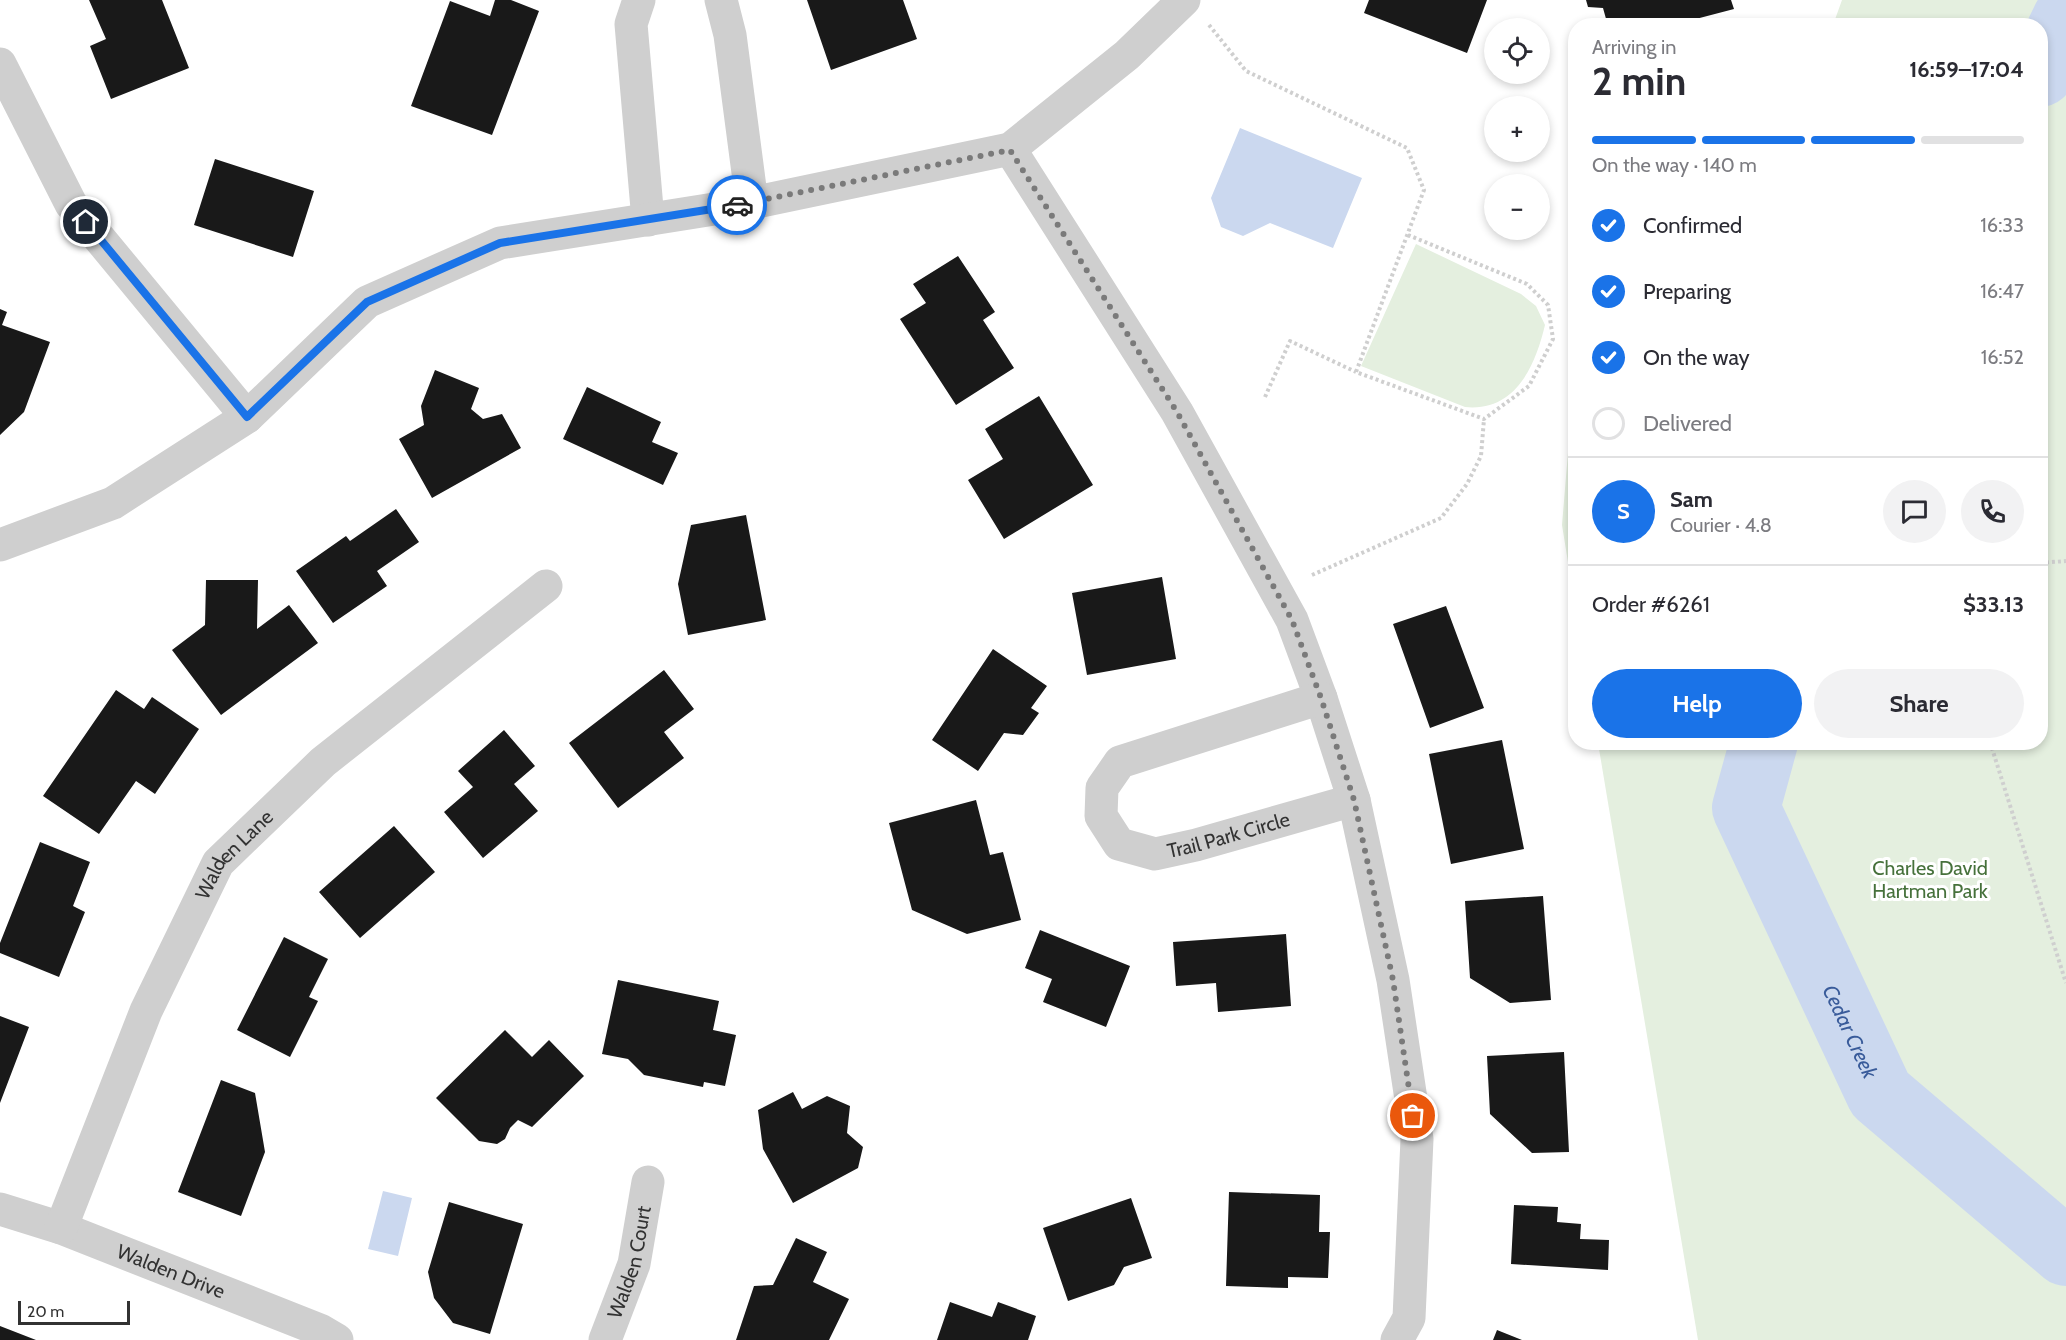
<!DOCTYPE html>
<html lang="en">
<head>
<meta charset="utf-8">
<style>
	body { margin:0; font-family:Cabin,sans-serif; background:#f2f2f3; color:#2b2b33; height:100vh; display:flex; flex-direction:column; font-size:22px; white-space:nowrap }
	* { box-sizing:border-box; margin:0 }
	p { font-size:20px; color:#7c7c81 }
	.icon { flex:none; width:33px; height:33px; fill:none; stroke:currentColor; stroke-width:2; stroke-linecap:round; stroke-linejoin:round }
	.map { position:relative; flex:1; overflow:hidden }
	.panel { position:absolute; left:1568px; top:18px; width:480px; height:732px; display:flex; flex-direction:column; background:#fff; border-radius:24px; box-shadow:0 3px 9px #0003 }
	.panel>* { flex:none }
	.buttons { position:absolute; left:1484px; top:18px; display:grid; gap:12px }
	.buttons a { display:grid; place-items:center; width:66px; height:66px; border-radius:50%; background:#fff; box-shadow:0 3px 9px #0003; font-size:30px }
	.scale { position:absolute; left:18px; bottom:15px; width:112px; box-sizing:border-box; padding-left:6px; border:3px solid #323232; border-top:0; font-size:16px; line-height:21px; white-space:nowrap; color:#323232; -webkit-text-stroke:4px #fff; paint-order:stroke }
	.pin { position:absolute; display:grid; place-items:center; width:51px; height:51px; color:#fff; margin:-26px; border:3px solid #fff; border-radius:50%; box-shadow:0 2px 6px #0007 }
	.courier { position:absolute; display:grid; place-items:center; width:60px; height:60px; margin:-30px; border:4px solid #1a73e8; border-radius:50%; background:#fff; color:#222; box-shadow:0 2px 8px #0007 }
	.headline em { font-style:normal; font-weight:700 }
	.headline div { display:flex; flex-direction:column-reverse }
	.headline { display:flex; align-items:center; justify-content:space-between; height:102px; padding:0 24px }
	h1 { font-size:39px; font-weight:700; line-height:45px }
	.bar { display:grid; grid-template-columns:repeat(4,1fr); gap:9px 6px; align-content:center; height:72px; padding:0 24px }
	.bar i { height:8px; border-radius:4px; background:#e1e1e2 }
	.bar .on { background:#1a73e8 }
	.bar p { grid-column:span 4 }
	.line { display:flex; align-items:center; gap:15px; padding:0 24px; border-top:2px solid #e1e1e2 }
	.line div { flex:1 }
	.round { display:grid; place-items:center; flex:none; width:63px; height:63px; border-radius:32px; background:#f2f2f3 }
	ol { padding:0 24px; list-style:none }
	li { display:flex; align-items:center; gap:18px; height:66px }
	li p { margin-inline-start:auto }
	li .icon { padding:6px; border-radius:50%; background:#1a73e8; color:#fff; stroke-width:4 }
	li:last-child { color:#7c7c81 }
	li i { width:33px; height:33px; border:3px solid #e1e1e2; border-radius:50% }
	.button { display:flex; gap:12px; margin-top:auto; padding:12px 24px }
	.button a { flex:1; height:69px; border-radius:36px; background:#1a73e8; color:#fff; font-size:24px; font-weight:700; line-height:69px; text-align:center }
	.button a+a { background:#f2f2f3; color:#2b2b33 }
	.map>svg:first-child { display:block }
</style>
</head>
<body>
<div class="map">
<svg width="2066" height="1340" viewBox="0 0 2066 1340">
	<rect width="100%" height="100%" fill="#fff"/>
	<!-- green -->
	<path fill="#e4efdf" d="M1842,0H2056L2040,38V26L1833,25Z
		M2066,19V1252L1880,1094L1746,808L1764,743L2040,742V96Z
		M1416,244L1521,294L1536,306L1545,325C1535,367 1515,412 1465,407L1361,366Z
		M1575,368V606L1562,525Z
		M1598,743H1747L1734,790L1739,830L1860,1103L1885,1138L2066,1279V1340H1698Z"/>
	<!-- water -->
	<path fill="#cbd8ef" d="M1240,128L1362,178L1333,248L1270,223L1243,236L1221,227L1211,198Z
		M383,1191L412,1198L398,1256L368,1249Z"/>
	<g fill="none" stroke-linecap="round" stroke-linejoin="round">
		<!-- river -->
		<g stroke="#cbd8ef" stroke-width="68">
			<path d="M2040,73L2066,19"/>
			<path id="s1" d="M1764,742L1746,808L1880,1094L2066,1252"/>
		</g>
	</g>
	<!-- building -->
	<path fill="#191919" d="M89,0H162L189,68L111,99L90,46L106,39Z
		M495,0H511L539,11L492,135L411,106L450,1L490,16Z
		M807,0H903L917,39L831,70Z
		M1369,0H1487L1467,53L1364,13Z
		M1586,0H1731L1734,9L1669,26H1608L1603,8L1588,7Z
		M215,159L314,191L293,257L194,225Z
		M958,256L995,312L983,320L1014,368L956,405L900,319L926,303L913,284Z
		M0,309L7,312L2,325L50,342L24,412L0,435Z
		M435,370L479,388L471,409L483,419L502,414L521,448L432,498L399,439L424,425L421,406Z
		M587,387L661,422L652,442L678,453L663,485L563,439Z
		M1039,396L1093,485L1004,539L968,480L1003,459L985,429Z
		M396,509L419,542L377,571L387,586L333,623L296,571L346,536L350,541Z
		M746,515L766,620L688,635L678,584L691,525Z
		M1162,577L1176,659L1087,675L1072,593Z
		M206,580H258L257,629L289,605L318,643L221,715L172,650L205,625Z
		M1446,606L1484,708L1430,728L1393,624Z
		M993,649L1047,686L1031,708L1039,713L1023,735L1004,733L978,771L932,740Z
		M664,670L694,709L664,732L684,758L618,808L569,743Z
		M116,690L144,709L152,697L199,729L155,794L136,781L99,834L43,796Z
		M504,730L535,766L514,784L538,811L483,858L444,812L473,787L458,771Z
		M1502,740L1524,849L1451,864L1429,754Z
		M976,800L990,855L1003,852L1021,920L967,934L912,910L889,823Z
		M394,826L435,872L360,938L319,892Z
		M40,842L90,862L73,906L85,912L59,977L0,953V943Z
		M1543,896L1551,1000L1510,1003L1470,978L1465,901Z
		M1040,930L1130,966L1106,1027L1043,1002L1052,979L1025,968Z
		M1286,934L1291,1006L1218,1012L1216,983L1176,986L1173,942Z
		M284,937L328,959L309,997L318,1001L290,1057L237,1030Z
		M618,980L719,1001L713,1030L736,1035L725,1086L704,1082L703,1087L644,1075L628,1059L602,1054Z
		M0,1016L29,1027L0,1103Z
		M505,1030L532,1057L549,1040L584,1076L532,1127L518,1120L510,1128L505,1139L497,1144L479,1141L436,1098Z
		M1564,1052L1569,1152L1532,1153L1490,1114L1487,1056Z
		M221,1080L255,1093L265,1152L241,1216L178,1192Z
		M793,1092L802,1109L827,1096L850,1106L847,1133L863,1147L858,1168L793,1203L763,1149L758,1110Z
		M1229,1192L1320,1195L1319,1232H1330L1328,1278L1288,1277V1288L1226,1286Z
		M1131,1198L1152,1258L1124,1267L1114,1285L1068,1301L1043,1228Z
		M449,1202L523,1224L490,1334L453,1323L434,1298L428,1272Z
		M1514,1205L1558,1207L1557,1222L1581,1224L1580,1239L1609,1240L1608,1270L1511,1264Z
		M796,1238L827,1252L813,1282L849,1299L829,1340H736L754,1286L773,1285Z
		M950,1302L992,1317L998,1302L1036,1316L1028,1340H937Z
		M0,1326L36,1340H0Z
		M1497,1330L1522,1340H1493Z"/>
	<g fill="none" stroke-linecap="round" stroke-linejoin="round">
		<!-- path -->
		<path stroke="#cfcfcf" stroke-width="4" stroke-dasharray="3 3" stroke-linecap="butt" d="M1209,25L1246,71L1407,148L1424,190L1356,372L1484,419L1529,386L1553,339L1548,305L1527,284L1408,235
			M1265,397L1290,341L1356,372
			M2040,563L2066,561
			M1312,575L1441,518L1467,484L1481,456L1484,419
			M1990,742L2066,983"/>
		<!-- minor -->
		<g stroke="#cfcfcf" stroke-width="33">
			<path d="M639,0L631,24L648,220"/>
			<path d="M721,0L730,35L752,203"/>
			<path d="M0,64L71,204L247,417"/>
			<path d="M1010,149L1177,412L1292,620L1321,698L1354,800L1393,980L1417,1139L1409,1318L1397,1340"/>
			<path d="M0,545L113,503L247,417L367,302L500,243L752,203L1010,149L1127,55L1184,0"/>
			<path id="s2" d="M1321,698L1120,762L1102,788L1101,816L1119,844L1155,854L1196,845L1354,800"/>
			<path id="s3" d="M0,1209L61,1228L320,1330L337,1340"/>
			<path id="s4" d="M61,1228L146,1011L218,863L323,762L546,586"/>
			<path id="s5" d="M605,1340L634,1264L648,1182"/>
		</g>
	</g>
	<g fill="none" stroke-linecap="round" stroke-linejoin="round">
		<!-- done -->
		<path stroke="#7a7a7a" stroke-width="6" stroke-dasharray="0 10.8" d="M737,205L1010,150L1177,412L1292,620L1321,698L1354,800L1393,980L1413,1116"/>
		<!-- route -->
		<path stroke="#1a73e8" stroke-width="8" d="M86,222L247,417L367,302L500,243L737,205"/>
	</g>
	<g text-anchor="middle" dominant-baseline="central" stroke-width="6" stroke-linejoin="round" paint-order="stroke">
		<!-- street labels -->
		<g font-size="20" fill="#323232" stroke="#fff">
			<text stroke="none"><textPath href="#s2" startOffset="417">Trail Park Circle</textPath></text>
			<text stroke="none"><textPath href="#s4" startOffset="414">Walden Lane</textPath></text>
			<text stroke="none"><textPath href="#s5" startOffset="82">Walden Court</textPath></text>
			<text stroke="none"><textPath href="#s3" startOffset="182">Walden Drive</textPath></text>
		</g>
		<!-- park labels -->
		<g font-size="20" fill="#46713b" stroke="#fff">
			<text x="1930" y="868">Charles David<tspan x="1930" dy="23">Hartman Park</tspan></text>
		</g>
		<!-- water labels -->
		<g font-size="21" font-style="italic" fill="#395b9a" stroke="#fff">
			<text stroke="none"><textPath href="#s1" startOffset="315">Cedar Creek</textPath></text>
		</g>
	</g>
</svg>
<div class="buttons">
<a><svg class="icon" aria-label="locate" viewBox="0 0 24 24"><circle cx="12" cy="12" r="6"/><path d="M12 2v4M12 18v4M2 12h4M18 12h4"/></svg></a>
<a>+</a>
<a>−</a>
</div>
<div class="scale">20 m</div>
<div class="pin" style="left:1413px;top:1116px;background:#ea580c"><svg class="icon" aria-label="bag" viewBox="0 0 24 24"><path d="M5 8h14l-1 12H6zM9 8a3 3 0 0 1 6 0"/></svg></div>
<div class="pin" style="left:86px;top:222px;background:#1f2937"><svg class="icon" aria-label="home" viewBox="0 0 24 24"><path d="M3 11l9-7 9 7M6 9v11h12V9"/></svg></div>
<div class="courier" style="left:737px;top:205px"><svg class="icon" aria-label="car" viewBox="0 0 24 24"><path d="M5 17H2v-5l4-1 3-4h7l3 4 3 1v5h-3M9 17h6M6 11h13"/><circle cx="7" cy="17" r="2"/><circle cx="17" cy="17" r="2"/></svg></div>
<section class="panel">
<div class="headline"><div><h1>2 min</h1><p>Arriving in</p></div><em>16:59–17:04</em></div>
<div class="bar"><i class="on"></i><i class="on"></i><i class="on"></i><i></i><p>On the way · 140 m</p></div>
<ol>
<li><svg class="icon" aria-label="check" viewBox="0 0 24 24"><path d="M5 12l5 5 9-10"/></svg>Confirmed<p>16:33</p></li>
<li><svg class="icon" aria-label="check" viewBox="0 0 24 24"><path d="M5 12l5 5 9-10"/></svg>Preparing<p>16:47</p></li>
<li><svg class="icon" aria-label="check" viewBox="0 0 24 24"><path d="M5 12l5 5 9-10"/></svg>On the way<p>16:52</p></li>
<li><i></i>Delivered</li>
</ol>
<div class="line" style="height:108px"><b class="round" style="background:#1a73e8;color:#fff">S</b><div><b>Sam</b><p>Courier · 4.8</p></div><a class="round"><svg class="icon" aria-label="chat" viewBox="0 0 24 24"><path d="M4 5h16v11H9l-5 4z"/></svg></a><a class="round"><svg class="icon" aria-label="phone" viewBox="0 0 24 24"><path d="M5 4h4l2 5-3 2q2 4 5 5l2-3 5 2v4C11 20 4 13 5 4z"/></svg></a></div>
<div class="line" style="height:78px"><div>Order #6261</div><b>$33.13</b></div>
<div class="button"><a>Help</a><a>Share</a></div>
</section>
</div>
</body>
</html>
